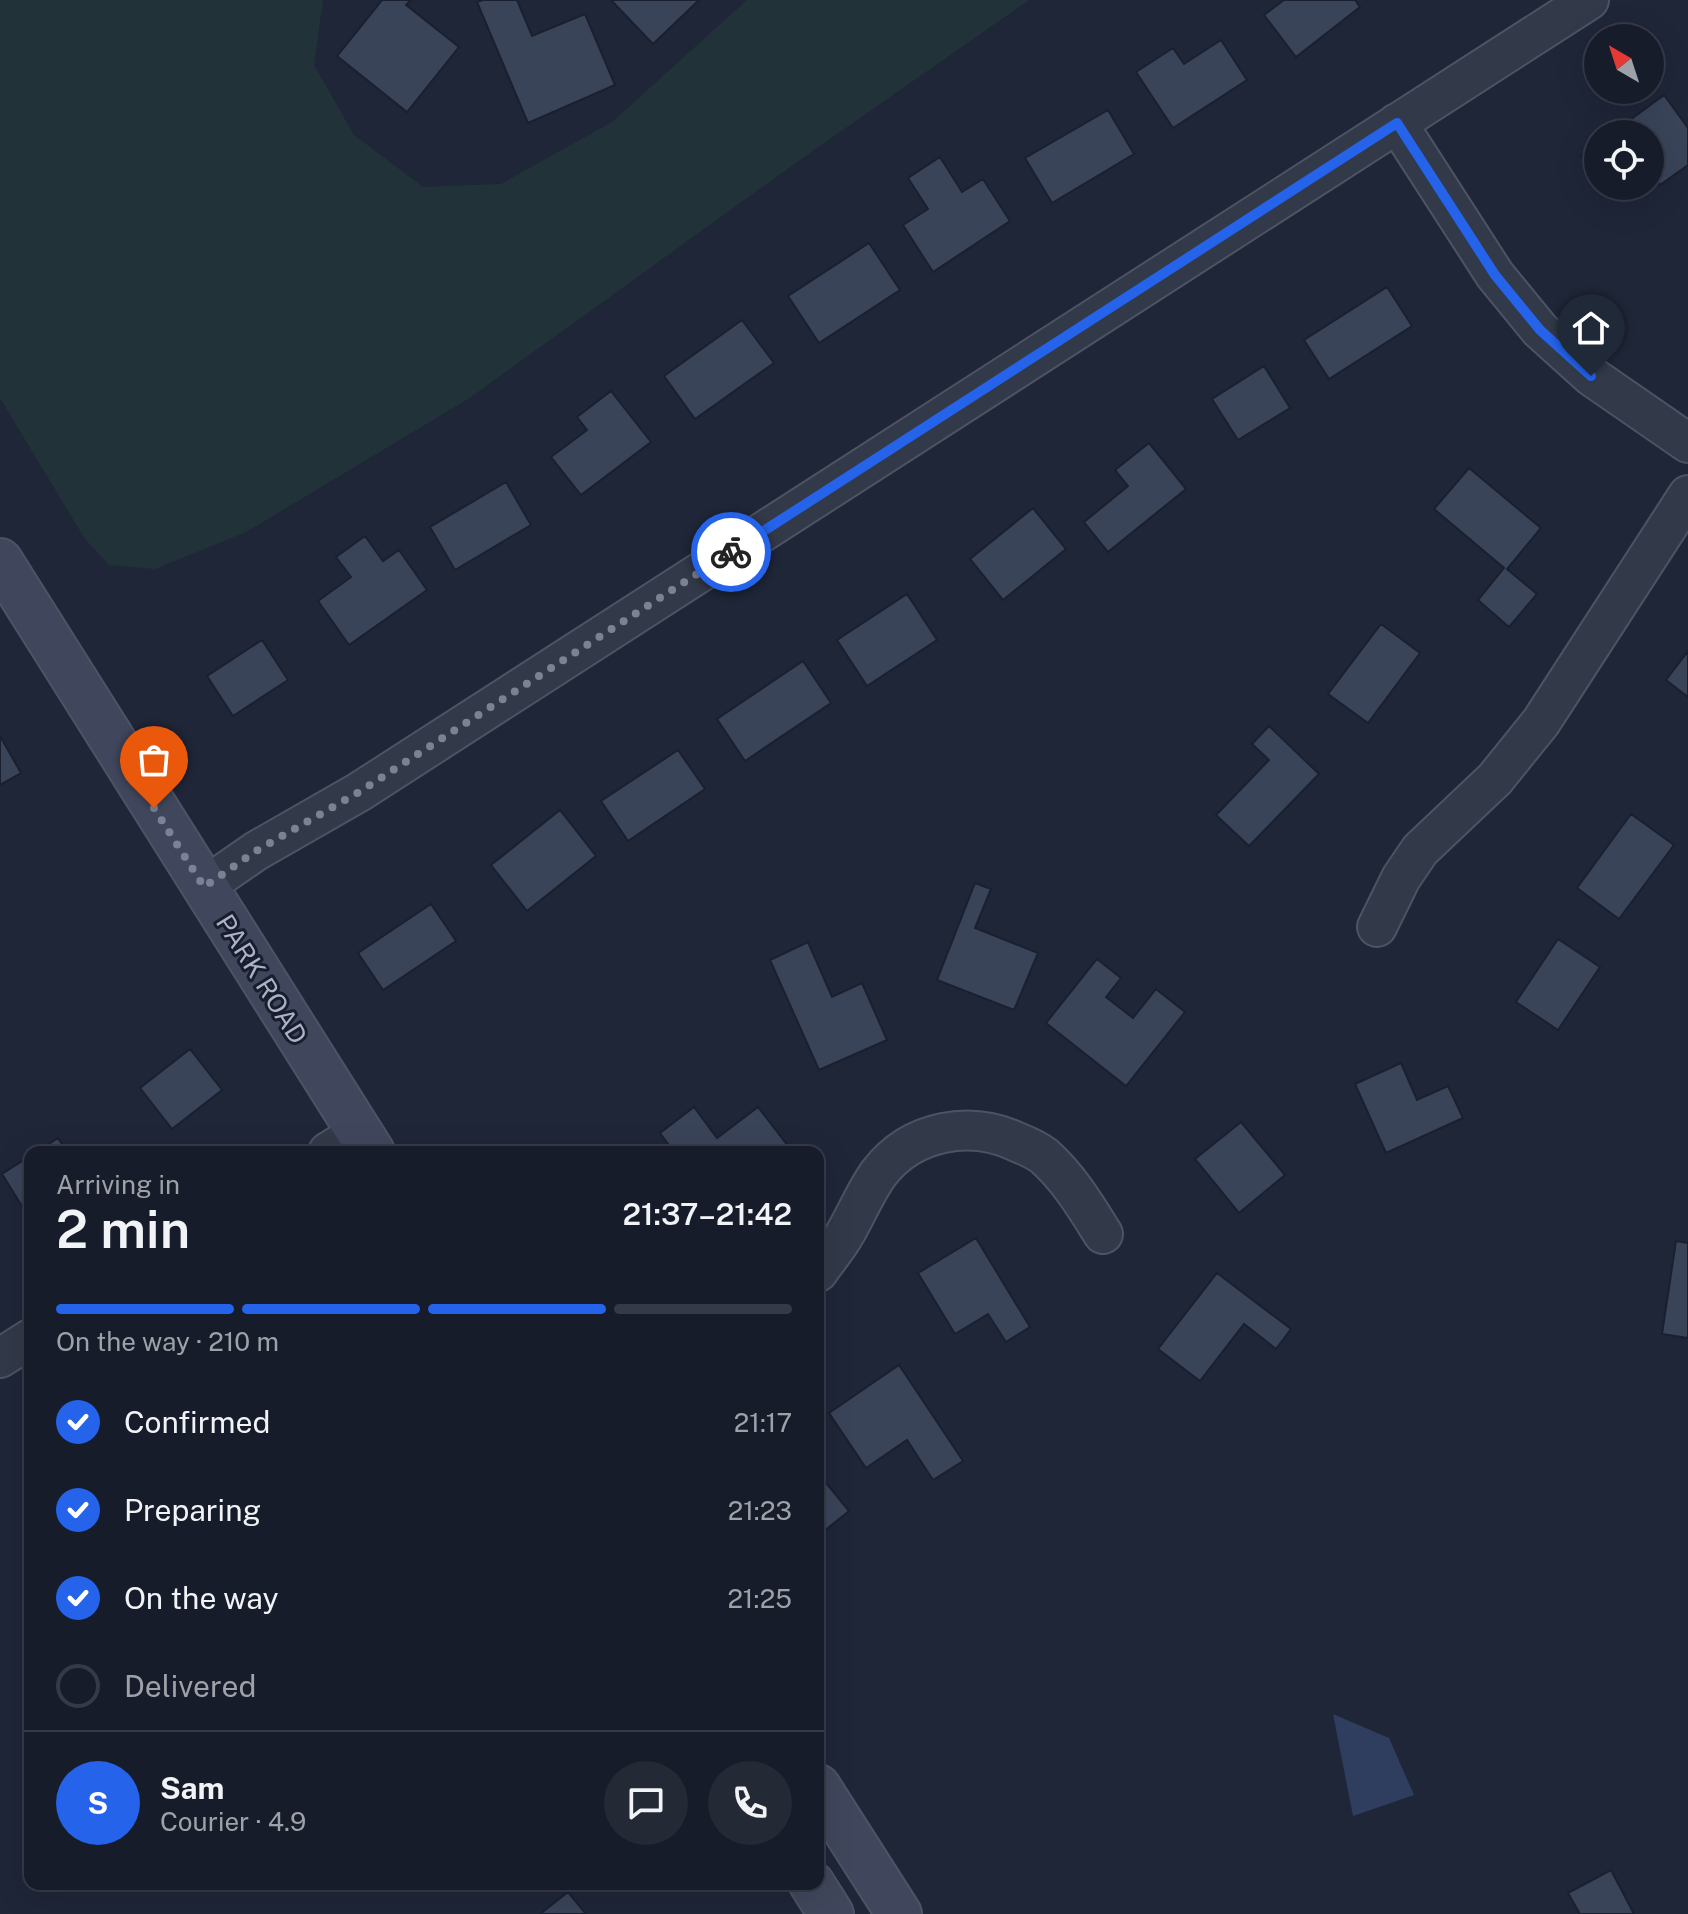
<!DOCTYPE html>
<html lang="en">
<head>
<meta charset="utf-8">
<style>
	body { margin:0; font-family:"Public Sans",sans-serif; background:#242936; color:#f1f3f6; height:100vh; display:flex; flex-direction:column; font-size:30px; white-space:nowrap }
	* { box-sizing:border-box; margin:0 }
	p { font-size:26px; color:#9ea1a8 }
	.icon { flex:none; width:44px; height:44px; fill:none; stroke:currentColor; stroke-width:2; stroke-linecap:round; stroke-linejoin:round }
	.map { position:relative; flex:1; overflow:hidden }
	.details { position:absolute; left:24px; top:1146px; width:800px; height:744px; display:flex; flex-direction:column; background:#171c2a; border-radius:16px; box-shadow:0 8px 32px #0002,0 0 0 2px #363a47 }
	.details>* { flex:none }
	.needle { width:52px; rotate:321deg }
	.buttons { position:absolute; left:1584px; top:24px; display:grid; gap:16px }
	.buttons a { display:grid; place-items:center; width:80px; height:80px; border-radius:50%; background:#171c2a; box-shadow:0 8px 32px #0002,0 0 0 2px #363a47; font-size:40px }
	.pin { position:absolute; display:grid; place-items:center; width:68px; height:68px; color:#fff; margin:-82px -34px; border-radius:50% 50% 50% 0; rotate:-45deg; box-shadow:0 0 8px #0007 }
	.pin .icon { rotate:45deg }
	.courier { position:absolute; display:grid; place-items:center; width:80px; height:80px; margin:-40px; border:6px solid #2563eb; border-radius:50%; background:#fff; color:#222; box-shadow:0 2px 10px #0007 }
	.summary em { font-style:normal; font-weight:600 }
	.summary div { display:flex; flex-direction:column-reverse }
	.summary { display:flex; align-items:center; justify-content:space-between; height:136px; padding:0 32px }
	h1 { font-size:52px; font-weight:600; line-height:60px }
	.bar { display:grid; grid-template-columns:repeat(4,1fr); gap:12px 8px; align-content:center; height:96px; padding:0 32px }
	.bar i { height:10px; border-radius:6px; background:#363a47 }
	.bar .current { background:#2563eb }
	.bar p { grid-column:span 4 }
	.line { display:flex; align-items:center; gap:20px; padding:0 32px; border-top:2px solid #363a47 }
	.line div { flex:1 }
	.round { display:grid; place-items:center; flex:none; width:84px; height:84px; border-radius:42px; background:#242936 }
	ol { padding:0 32px; list-style:none }
	li { display:flex; align-items:center; gap:24px; height:88px }
	li p { margin-inline-start:auto }
	li .icon { padding:8px; border-radius:50%; background:#2563eb; color:#fff; stroke-width:4 }
	li:last-child { color:#9ea1a8 }
	li i { width:44px; height:44px; border:4px solid #363a47; border-radius:50% }
	.map>svg:first-child { display:block }
</style>
</head>
<body>
<div class="map">
<svg width="1688" height="1914" viewBox="0 0 1688 1914">
	<rect width="100%" height="100%" fill="#1f2638"/>
	<!-- green -->
	<path fill="#213339" d="M0,0H323L314,65L354,135L423,187L501,184L612,122L747,0H1029L804,157L468,399L246,532L155,569L109,565L85,539L0,398Z"/>
	<!-- water -->
	<path fill="#2f3d5f" d="M1333,1714L1389,1738L1414,1795L1353,1816Z"/>
	<!-- building -->
	<path fill="#3a4459" stroke="#1a202f" stroke-width="2" d="M382,0H411L406,5L459,47L407,112L337,56Z
		M483,0H517L532,36L585,14L615,85L528,123L477,2Z
		M611,0H699L653,44Z
		M1284,0H1355L1360,7L1296,57L1264,15Z
		M1221,40L1247,80L1173,128L1136,72L1173,48L1184,64Z
		M1664,95L1688,128V165L1660,185L1650,170V134H1611Z
		M1108,110L1134,154L1052,203L1025,158Z
		M1598,144V179L1581,156Z
		M940,157L962,192L983,179L1010,221L933,272L903,225L928,209L908,178Z
		M869,243L900,290L819,343L788,296Z
		M1387,287L1412,326L1329,379L1304,340Z
		M742,320L774,363L695,419L664,376Z
		M1264,366L1290,408L1238,440L1212,399Z
		M611,391L651,442L581,495L551,457L587,430L577,417Z
		M1149,443L1186,489L1108,552L1084,522L1128,486L1115,470Z
		M1469,468L1541,528L1507,569L1537,594L1509,627L1478,600L1504,568L1434,509Z
		M506,482L531,525L455,570L430,527Z
		M1033,508L1066,549L1003,600L970,559Z
		M365,536L383,561L399,550L427,590L349,645L318,601L351,577L336,557Z
		M907,594L937,640L867,686L837,640Z
		M1381,624L1420,653L1368,723L1328,694Z
		M262,640L288,680L233,716L207,676Z
		M1688,651V697L1666,680Z
		M803,661L831,703L745,761L717,719Z
		M1269,726L1319,774L1249,846L1216,815L1269,760L1252,744Z
		M0,736L21,773L0,785Z
		M678,750L705,789L628,841L601,801Z
		M560,810L596,856L527,911L491,865Z
		M1631,814L1674,845L1619,919L1577,888Z
		M975,883L991,889L975,928L1038,953L1014,1010L937,980Z
		M431,904L456,941L383,990L358,953Z
		M1558,939L1600,967L1558,1030L1516,1002Z
		M808,942L832,997L862,983L887,1040L819,1070L770,960Z
		M1097,959L1121,978L1106,997L1133,1018L1156,989L1185,1012L1126,1086L1046,1023Z
		M190,1049L222,1090L172,1129L140,1088Z
		M1401,1063L1417,1100L1448,1086L1463,1118L1386,1153L1355,1084Z
		M694,1107L717,1138L758,1107L791,1150L789,1152H674L660,1133Z
		M1241,1122L1285,1175L1239,1213L1195,1159Z
		M58,1138L67,1152H37Z
		M30,1156V1214L28,1216L2,1174Z
		M976,1238L1030,1327L1006,1342L988,1314L955,1334L918,1273Z
		M1676,1241L1688,1243V1338L1662,1334Z
		M1217,1273L1291,1329L1276,1349L1244,1324L1200,1381L1158,1349Z
		M899,1365L963,1461L933,1480L907,1440L866,1468L829,1413Z
		M818,1473L849,1511L818,1536Z
		M1611,1870L1634,1914H1580L1568,1893Z
		M568,1892L586,1914H540Z"/>
	<g fill="none" stroke-linecap="round" stroke-linejoin="round">
		<!-- street casing -->
		<g stroke="#4d5364" stroke-width="42">
			<path id="street" d="M1397,123L1495,275L1540,330L1591,376L1688,443
				M204,887L256,851L359,792L1589,0
				M1377,927L1401,878L1420,850L1495,779L1541,722L1688,495
				M328,1152L359,1133
				M818,1272C826,1260 836,1249 843,1237C856,1216 865,1192 879,1173C912,1130 970,1120 1017,1142C1027,1146 1036,1150 1044,1156C1069,1178 1086,1207 1103,1234
				M0,1358L30,1339"/>
		</g>
		<!-- secondary casing -->
		<g stroke="#4d5364" stroke-width="48">
			<path id="secondary" d="M0,561L372,1152
				M818,1787L899,1914
				M812,1884L831,1914"/>
		</g>
		<!-- street -->
		<use href="#street" stroke="#323949" stroke-width="38"/>
		<!-- secondary -->
		<use href="#secondary" stroke="#40475c" stroke-width="44"/>
	</g>
	<g fill="none" stroke-linecap="round" stroke-linejoin="round">
		<!-- done -->
		<path stroke="#7b8294" stroke-width="8" stroke-dasharray="0 14.4" d="M154,808L204,887L256,851L359,792L731,552"/>
		<!-- route -->
		<path stroke="#2563eb" stroke-width="10" d="M731,552L1397,123L1495,275L1540,330L1591,376"/>
	</g>
	<g text-anchor="middle" dominant-baseline="central" stroke-width="6" stroke-linejoin="round" paint-order="stroke">
		<!-- street labels -->
		<g font-size="26" fill="#acb3c6" stroke="#181e2d">
			<text transform="translate(262 979) rotate(58)">PARK ROAD</text>
		</g>
	</g>
</svg>
<div class="buttons">
<a><svg class="needle" viewBox="-14 -14 28 28"><path d="M0-13l5 13h-10z" fill="#e53935"/><path d="M0 13l5-13h-10z" fill="#9ea1a8"/></svg></a>
<a><svg class="icon" aria-label="locate" viewBox="0 0 24 24"><circle cx="12" cy="12" r="6"/><path d="M12 2v4M12 18v4M2 12h4M18 12h4"/></svg></a>
</div>
<div class="pin" style="left:154px;top:808px;background:#ea580c"><svg class="icon" aria-label="bag" viewBox="0 0 24 24"><path d="M5 8h14l-1 12H6zM9 8a3 3 0 0 1 6 0"/></svg></div>
<div class="pin" style="left:1591px;top:376px;background:#1f2937"><svg class="icon" aria-label="home" viewBox="0 0 24 24"><path d="M3 11l9-7 9 7M6 9v11h12V9"/></svg></div>
<div class="courier" style="left:731px;top:552px"><svg class="icon" aria-label="bike" viewBox="0 0 24 24"><circle cx="6" cy="16" r="4"/><circle cx="18" cy="16" r="4"/><path d="M6 16l4-8h5l3 8M10 8l3 8H6M13 5h3"/></svg></div>
<section class="details">
<div class="summary"><div><h1>2 min</h1><p>Arriving in</p></div><em>21:37–21:42</em></div>
<div class="bar"><i class="current"></i><i class="current"></i><i class="current"></i><i></i><p>On the way · 210 m</p></div>
<ol>
<li><svg class="icon" aria-label="check" viewBox="0 0 24 24"><path d="M5 12l5 5 9-10"/></svg>Confirmed<p>21:17</p></li>
<li><svg class="icon" aria-label="check" viewBox="0 0 24 24"><path d="M5 12l5 5 9-10"/></svg>Preparing<p>21:23</p></li>
<li><svg class="icon" aria-label="check" viewBox="0 0 24 24"><path d="M5 12l5 5 9-10"/></svg>On the way<p>21:25</p></li>
<li><i></i>Delivered</li>
</ol>
<div class="line" style="height:144px"><b class="round" style="background:#2563eb;color:#fff">S</b><div><b>Sam</b><p>Courier · 4.9</p></div><a class="round"><svg class="icon" aria-label="chat" viewBox="0 0 24 24"><path d="M4 5h16v11H9l-5 4z"/></svg></a><a class="round"><svg class="icon" aria-label="phone" viewBox="0 0 24 24"><path d="M5 4h4l2 5-3 2q2 4 5 5l2-3 5 2v4C11 20 4 13 5 4z"/></svg></a></div>
</section>
</div>
</body>
</html>
